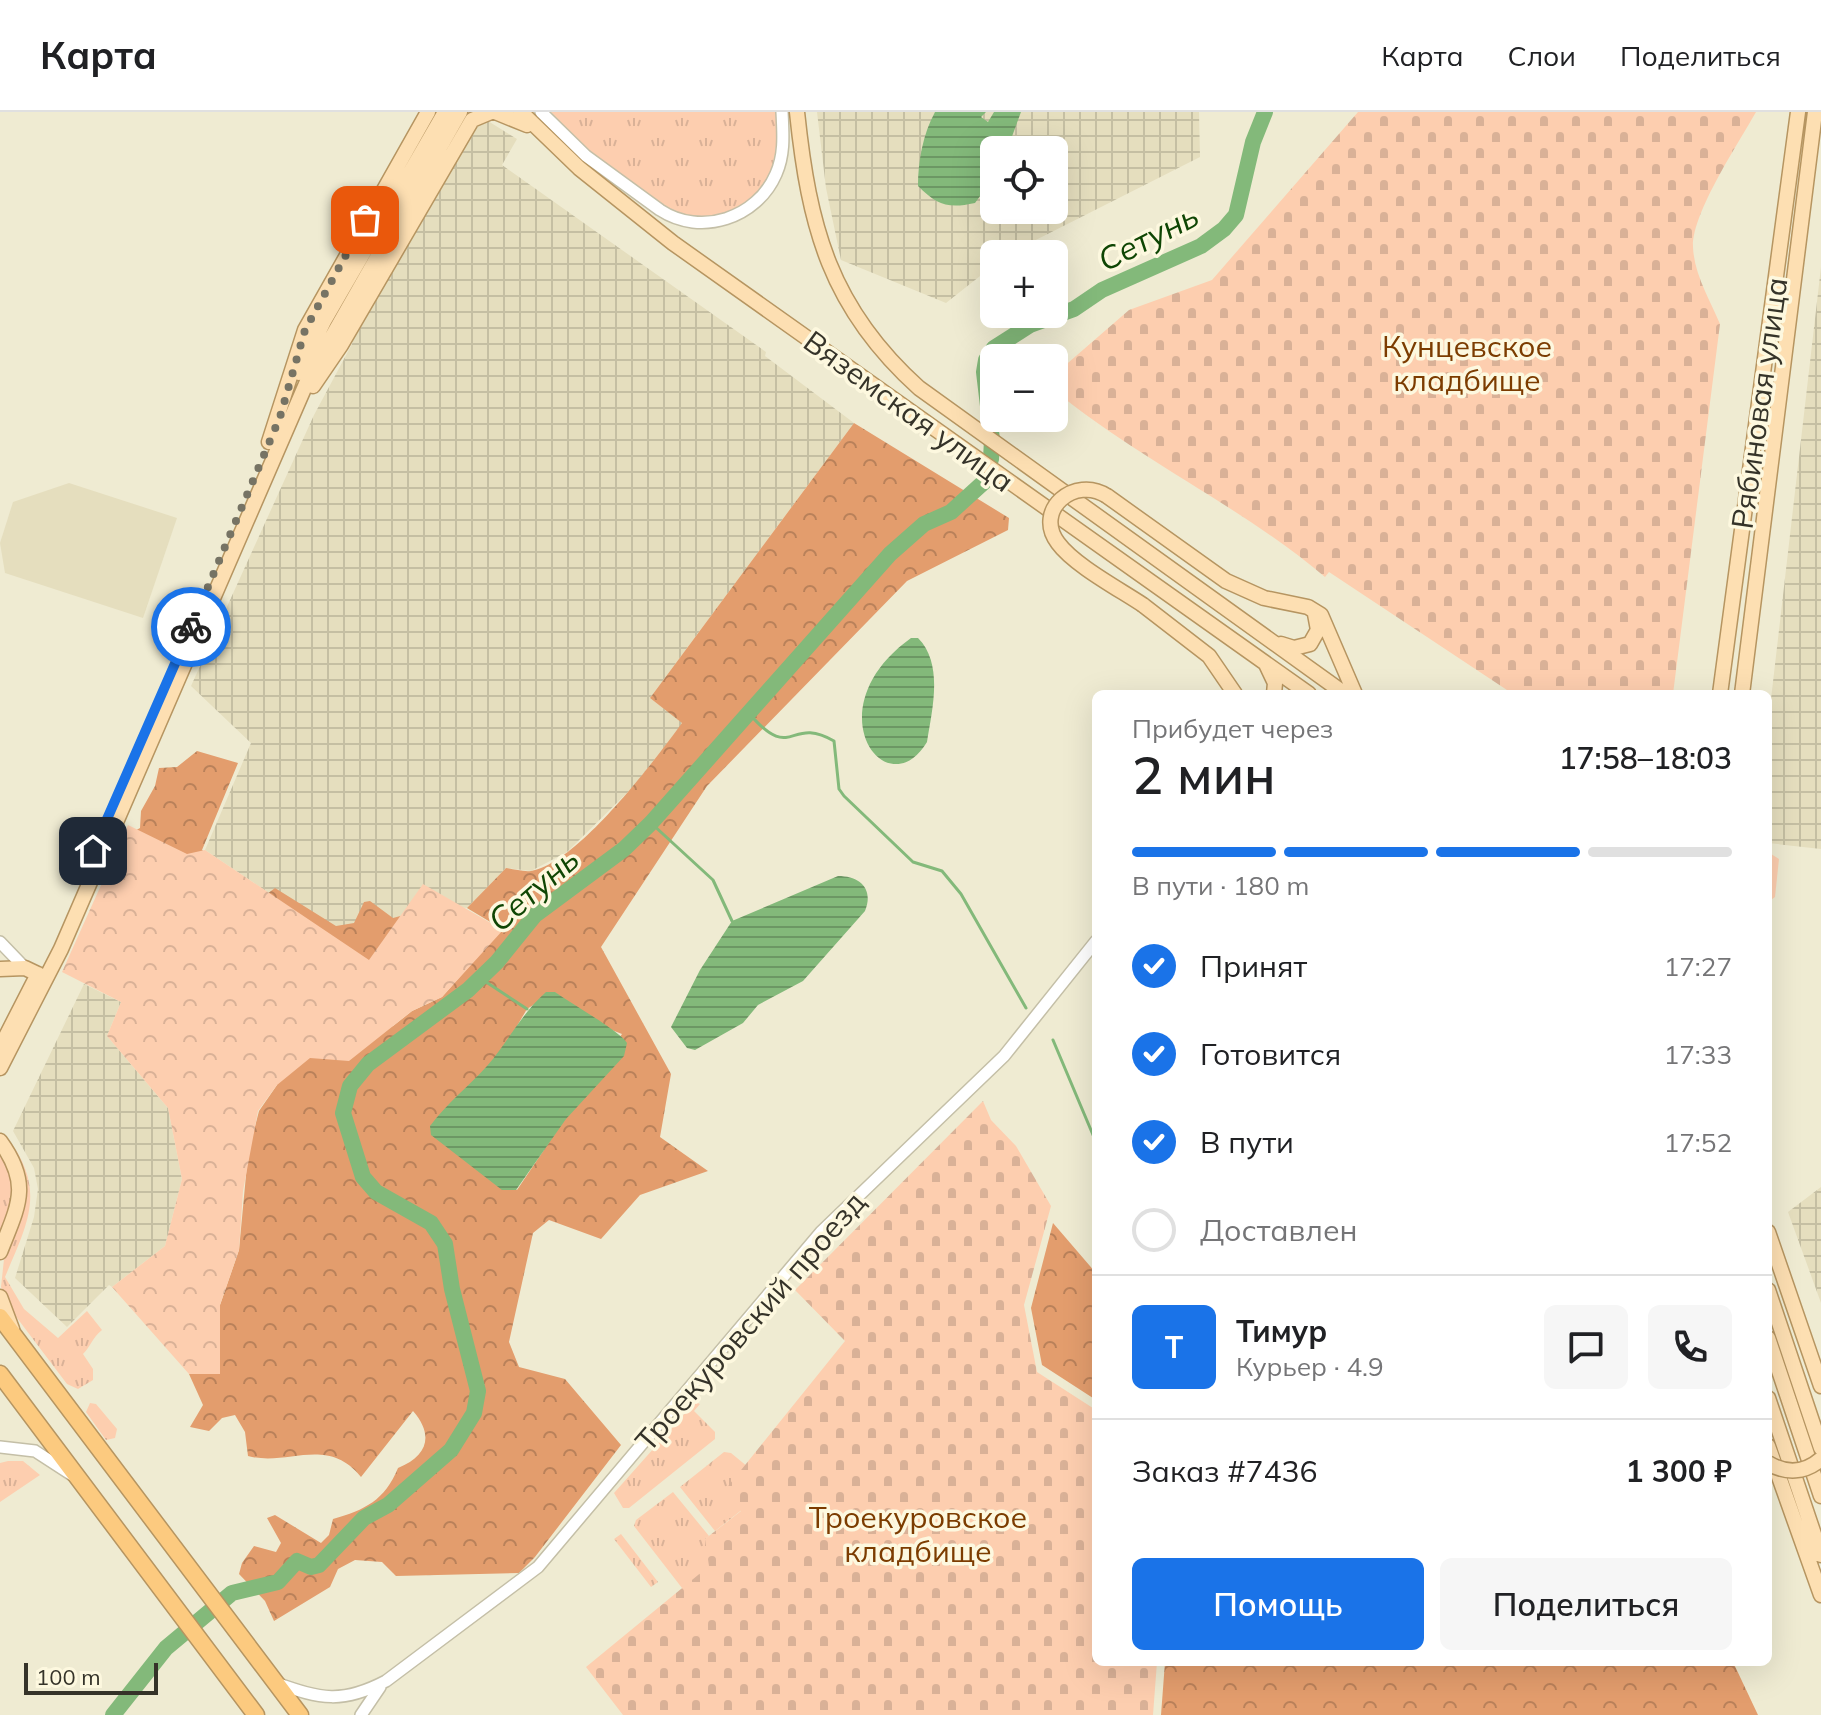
<!DOCTYPE html>
<html lang="ru">
<head>
<meta charset="utf-8">
<style>
	body { margin:0; font-family:Mulish,sans-serif; background:#f6f6f6; color:#202124; height:100vh; display:flex; flex-direction:column; font-size:30px; white-space:nowrap }
	* { box-sizing:border-box; margin:0 }
	p { font-size:26px; color:#757577 }
	.icon { flex:none; width:44px; height:44px; fill:none; stroke:currentColor; stroke-width:2; stroke-linecap:round; stroke-linejoin:round }
	.map { position:relative; flex:1; overflow:hidden }
	.details { position:absolute; left:1092px; top:578px; width:680px; height:976px; display:flex; flex-direction:column; background:#fff; border-radius:12px; box-shadow:0 8px 32px #0002 }
	.details>* { flex:none }
	.controls { position:absolute; left:980px; top:24px; display:grid; gap:16px }
	.controls a { display:grid; place-items:center; width:88px; height:88px; border-radius:12px; background:#fff; box-shadow:0 8px 32px #0002; font-size:40px }
	.scale { position:absolute; left:24px; bottom:20px; width:134px; box-sizing:border-box; padding-left:8px; border:4px solid #353329; border-top:0; font-size:22px; line-height:28px; white-space:nowrap; color:#353329; -webkit-text-stroke:6px #fdf8df; paint-order:stroke }
	.pin { position:absolute; display:grid; place-items:center; width:68px; height:68px; color:#fff; margin:-34px; border-radius:16px; box-shadow:0 4px 12px #0006 }
	.courier { position:absolute; display:grid; place-items:center; width:80px; height:80px; margin:-40px; border:6px solid #1a73e8; border-radius:50%; background:#fff; color:#222; box-shadow:0 2px 10px #0007 }
	.headline em { font-style:normal; font-weight:600 }
	.headline div { display:flex; flex-direction:column-reverse }
	.headline { display:flex; align-items:center; justify-content:space-between; height:136px; padding:0 40px }
	h1 { font-size:52px; font-weight:600; line-height:60px }
	.bar { display:grid; grid-template-columns:repeat(4,1fr); gap:12px 8px; align-content:center; height:96px; padding:0 40px }
	.bar i { height:10px; border-radius:6px; background:#e0e0e0 }
	.bar .active { background:#1a73e8 }
	.bar p { grid-column:span 4 }
	.line { display:flex; align-items:center; gap:20px; padding:0 40px; border-top:2px solid #e0e0e0 }
	.line div { flex:1 }
	.round { display:grid; place-items:center; flex:none; width:84px; height:84px; border-radius:12px; background:#f6f6f6 }
	ol { padding:0 40px; list-style:none }
	li { display:flex; align-items:center; gap:24px; height:88px }
	li p { margin-inline-start:auto }
	li .icon { padding:8px; border-radius:50%; background:#1a73e8; color:#fff; stroke-width:4 }
	li:last-child { color:#757577 }
	li i { width:44px; height:44px; border:4px solid #e0e0e0; border-radius:50% }
	.primary-button { display:flex; gap:16px; margin-top:auto; padding:16px 40px }
	.primary-button a { flex:1; height:92px; border-radius:12px; background:#1a73e8; color:#fff; font-size:32px; font-weight:600; line-height:92px; text-align:center }
	.primary-button a+a { background:#f6f6f6; color:#202124 }
	header { display:flex; align-items:center; gap:48px; box-sizing:border-box; height:112px; padding:0 40px; background:#fff; border-bottom:2px solid #e0e0e0 }
	header strong { font-size:38px }
	nav { display:flex; gap:44px; margin-inline-start:auto; font-size:28px }
	.map>svg:first-child { display:block }
</style>
</head>
<body>
<header>
<strong>Карта</strong>
<nav><a>Карта</a><a>Слои</a><a>Поделиться</a></nav>
</header>
<div class="map">
<svg width="1821" height="1603" viewBox="0 0 1821 1603">
	<defs>
		<pattern id="industrial-grid" width="8" height="8" patternUnits="userSpaceOnUse" patternTransform="scale(2)"><rect width="8" height="8" fill="#e5debe"/><path d="M0 4h8M4 0v8" fill="none" stroke="#c5bfa3"/></pattern>
		<pattern id="grass-tufts" width="24" height="20" patternUnits="userSpaceOnUse" patternTransform="scale(2)"><rect width="24" height="20" fill="#fdceaf"/><path d="M3 7l-1-3M5 7V3M7 7l1-3M15 17l-1-3M17 17v-4M19 17l1-3" fill="none" stroke="#d9b197"/></pattern>
		<pattern id="forest-crowns" width="20" height="18" patternUnits="userSpaceOnUse" patternTransform="scale(2)"><rect width="20" height="18" fill="#e39d6d"/><path d="M2 6a3 3 0 1 1 6 0M12 15a3 3 0 1 1 6 0" fill="none" stroke="#b9815a"/></pattern>
		<pattern id="cemetery-stones" width="16" height="16" patternUnits="userSpaceOnUse" patternTransform="scale(2)"><rect width="16" height="16" fill="#fdceaf"/><path d="M2 7V4a2 2 0 0 1 4 0v3zM10 15v-3a2 2 0 0 1 4 0v3z" fill="#d9b197"/></pattern>
		<pattern id="park-crowns" width="20" height="18" patternUnits="userSpaceOnUse" patternTransform="scale(2)"><rect width="20" height="18" fill="#fdceaf"/><path d="M2 6a3 3 0 1 1 6 0M12 15a3 3 0 1 1 6 0" fill="none" stroke="#d9b197"/></pattern>
		<pattern id="water-rules" width="6" height="5" patternUnits="userSpaceOnUse" patternTransform="scale(2)"><rect width="6" height="5" fill="#83b97a"/><path d="M0 2.5h6" fill="none" stroke="#6c9764"/></pattern>
	</defs>
	<rect width="100%" height="100%" fill="#efebd2"/>
	<!-- built -->
	<path fill="#e5debe" d="M69,371L177,406L143,506L5,461L0,431L13,390Z"/>
	<!-- industrial -->
	<path fill="url(#industrial-grid)" fill-rule="evenodd" d="M817,0H1199L1200,45L1008,142H994V153L946,191L841,148L826,76ZM994,38H1054V98H994Z
		M488,9L517,27L502,53L766,240L765,244L854,311L650,586L683,611L633,675L567,740L531,759L506,756L467,796L457,795L370,849L205,738L251,631L191,574L314,303L352,232L358,208L476,10Z
		M1821,155V737L1768,731V613Z
		M84,872L121,890L107,924L168,996L182,1067L165,1134L112,1175L109,1173L67,1215L15,1166L34,1105L38,1077L34,1056L13,1019Z
		M1821,1075V1191L1788,1100Z"/>
	<!-- grass -->
	<path fill="url(#grass-tufts)" d="M551,0H776C778,34 777,68 747,89C732,99 714,108 695,105C649,97 582,34 551,0Z
		M7,1025C47,1078 28,1110 5,1165L24,1197L58,1226L87,1199L102,1218C92,1226 91,1234 83,1242L93,1257V1268L78,1277L67,1272L11,1198L1,1175L5,1138L23,1094L4,1026Z
		M0,1042C16,1064 20,1098 0,1120Z
		M695,1290L700,1292L694,1299L715,1320V1327L629,1396H623L614,1381Z
		M90,1291L96,1292L117,1317L115,1326L106,1328L86,1300Z
		M724,1340L731,1341L748,1355V1393L715,1419L680,1375Z
		M8,1349H23L40,1363L0,1390V1351Z
		M673,1380L709,1424L705,1427L733,1460L682,1476L634,1414L636,1408Z
		M621,1422L658,1470L651,1475L614,1427Z"/>
	<!-- forest -->
	<path fill="url(#forest-crowns)" fill-rule="evenodd" d="M854,311L1009,406L1008,418L907,469L707,674L601,835L671,962L660,1025L708,1059L640,1083L601,1127L549,1108L533,1121L509,1230L519,1255L565,1267L621,1333L535,1445L519,1461L396,1464L382,1450L355,1448L338,1457L330,1475L274,1509L265,1489L239,1462L242,1451L254,1434L276,1440L281,1431L267,1406L275,1403L321,1431L329,1423L333,1407C365,1398 385,1388 398,1356C428,1344 434,1323 413,1299L361,1365C327,1323 288,1355 248,1344L245,1320L235,1303L222,1306L209,1319L190,1315L203,1293L189,1262H220V1193L239,1138L248,1042L259,999L277,973L262,947L393,914L412,899L442,885L502,817L467,796L506,756C513,757 524,760 531,759C578,751 654,649 682,611L650,586ZM554,880L604,915L622,922L517,1078L432,1023L507,931L527,897Z
		M197,639L238,651L202,738L267,782L275,776L336,814L354,811L364,790L370,789L393,806L404,803L368,867L129,722L140,716L141,699L155,674L159,656L177,655Z
		M1053,1111L1096,1161V1288L1042,1253L1031,1196Z
		M1165,1550H1733L1758,1603H1161Z"/>
	<!-- cemetery -->
	<path fill="url(#cemetery-stones)" d="M1358,0H1756C1738,32 1692,101 1693,135C1694,162 1710,188 1720,212L1673,582H1513L1329,460L1325,465C1241,394 1139,348 1054,278V263L1129,198L1212,168Z
		M983,989L991,1008L1016,1034L1051,1094L1024,1193L1037,1260L1096,1298V1466L1092,1471L1096,1475V1550H1157L1153,1603H623L586,1555L709,1454L705,1427L741,1399L725,1378L845,1229L795,1178Z"/>
	<!-- park -->
	<path fill="url(#park-crowns)" d="M128,713L187,742L205,738L369,848L423,772L503,818L442,885L412,899L349,949L310,946L277,973L258,999L243,1079L239,1138L220,1193V1262H189L112,1175L165,1134L182,1067L168,996L107,924L121,890L62,860Z"/>
	<!-- garden -->
	<path fill="#fdceaf" d="M1768,740L1779,747L1775,785L1768,790Z"/>
	<!-- water -->
	<path fill="url(#water-rules)" d="M935,0H986L981,5L988,10L994,0H1021L1007,38H994V65L975,91C948,97 937,93 918,74C918,49 923,22 935,0Z
		M911,526H918C944,552 932,598 927,630C887,697 812,597 911,526Z
		M838,764C860,764 874,777 865,799L803,869L758,893L743,911L695,938L687,936L671,915L700,858L732,809Z
		M546,880H555C570,891 620,919 627,931L624,944L566,1007L516,1078H502L431,1023L430,1014C447,991 468,975 487,954C508,930 521,902 546,880Z"/>
	<g fill="none" stroke-linecap="round" stroke-linejoin="round">
		<!-- stream -->
		<path stroke="#83b97a" stroke-width="3" d="M747,599C793,654 788,602 834,629L839,677L844,684L913,750L942,759L961,782L1026,896
			M651,711L713,768L732,809
			M480,866L527,897
			M1053,928L1096,1030"/>
		<!-- river -->
		<path stroke="#83b97a" stroke-width="16" d="M113,1603L166,1536L232,1481L278,1470L297,1449L311,1455L319,1453L364,1406L388,1393L451,1338L474,1301L478,1279L452,1177L445,1132L431,1111L376,1080L363,1065L343,1001L350,974L368,952L468,878L497,850L535,803L624,737L651,711L890,442L924,412L951,400L984,370L991,347L992,328L984,260L986,248L994,236L1030,213L1074,197L1102,178L1201,134L1224,117L1236,103L1253,30L1265,0"/>
		<!-- minor casing -->
		<g stroke="#c4bfa7" stroke-width="14">
			<path id="minor" d="M541,0L586,44L660,98C701,125 757,106 776,62C785,42 783,21 782,0
				M0,830L25,856
				M0,1335L35,1339L72,1363
				M276,1571C321,1587 342,1592 386,1569L538,1455L821,1120L1004,944L1096,829
				M361,1603L380,1575"/>
		</g>
		<!-- major casing -->
		<g stroke="#b69561" stroke-width="17">
			<path id="major" d="M495,0L527,13
				M521,0L579,56L673,131L1309,582
				M797,0C809,115 830,196 919,276L1345,582
				M299,261L324,209L445,0
				M313,274L341,233L472,8L491,0
				M269,330L305,218L428,0
				M1107,384L1226,469L1264,486L1308,495L1321,503L1355,582
				M1143,493L1209,544L1235,582
				M1281,532L1294,536L1310,532L1318,518L1315,502
				M1266,552L1275,571L1274,582
				M1720,582L1798,0
				M1742,582L1815,0
				M0,857L25,856L46,866
				M0,936L38,862
				M0,956L61,837L309,265L460,0
				M0,1029C32,1073 18,1094 0,1140
				M1768,1120L1821,1274
				M1768,1178L1821,1336
				M0,1185L12,1217
				M1768,1226L1821,1384
				M1768,1286L1821,1443
				M1768,1334L1821,1483"/>
		</g>
		<!-- highway casing -->
		<g stroke="#b69561" stroke-width="19">
			<path id="highway" d="M0,1205L300,1603
				M0,1262L256,1603"/>
		</g>
		<!-- minor -->
		<use href="#minor" stroke="#fff" stroke-width="11"/>
		<!-- major -->
		<use href="#major" stroke="#fddfb2" stroke-width="14"/>
		<!-- highway -->
		<use href="#highway" stroke="#fcca7f" stroke-width="16"/>
		<!-- major-bridge casing -->
		<g stroke="#b69561" stroke-width="17" stroke-linecap="butt">
			<path id="major-bridge" d="M1107,384C1075,363 1033,398 1058,431C1074,453 1119,477 1143,493
				M1768,1351C1786,1362 1805,1361 1821,1347"/>
		</g>
		<!-- major-bridge -->
		<use href="#major-bridge" stroke="#fddfb2" stroke-width="14"/>
	</g>
	<g fill="none" stroke-linecap="round" stroke-linejoin="round">
		<!-- done -->
		<path stroke="#767364" stroke-width="8" stroke-dasharray="0 14.4" d="M191,515L280,305L305,218L365,108"/>
		<!-- route -->
		<path stroke="#1a73e8" stroke-width="10" d="M93,739L191,515"/>
	</g>
	<g text-anchor="middle" dominant-baseline="central" stroke-width="7" stroke-linejoin="round" paint-order="stroke">
		<!-- park labels -->
		<g font-size="30" fill="#7c3c00" stroke="#fdf8df">
			<text x="1467" y="234">Кунцевское<tspan x="1467" dy="34">кладбище</tspan></text>
			<text x="918" y="1405">Троекуровское<tspan x="918" dy="34">кладбище</tspan></text>
		</g>
		<!-- street labels -->
		<g font-size="30" fill="#353329" stroke="#fdf8df">
			<text transform="translate(1759 291) rotate(-82)">Рябиновая улица</text>
			<text transform="translate(909 299) rotate(36)">Вяземская улица</text>
			<text transform="translate(750 1209) rotate(-49)">Троекуровский проезд</text>
		</g>
		<!-- water labels -->
		<g font-size="32" font-style="italic" fill="#0f4604" stroke="#fdf8df">
			<text transform="translate(1148 125) rotate(-27)">Сетунь</text>
			<text transform="translate(533 777) rotate(-41)">Сетунь</text>
		</g>
	</g>
</svg>
<div class="controls">
<a><svg class="icon" aria-label="locate" viewBox="0 0 24 24"><circle cx="12" cy="12" r="6"/><path d="M12 2v4M12 18v4M2 12h4M18 12h4"/></svg></a>
<a>+</a>
<a>−</a>
</div>
<div class="scale">100 m</div>
<div class="pin" style="left:365px;top:108px;background:#ea580c"><svg class="icon" aria-label="bag" viewBox="0 0 24 24"><path d="M5 8h14l-1 12H6zM9 8a3 3 0 0 1 6 0"/></svg></div>
<div class="pin" style="left:93px;top:739px;background:#1f2937"><svg class="icon" aria-label="home" viewBox="0 0 24 24"><path d="M3 11l9-7 9 7M6 9v11h12V9"/></svg></div>
<div class="courier" style="left:191px;top:515px"><svg class="icon" aria-label="bike" viewBox="0 0 24 24"><circle cx="6" cy="16" r="4"/><circle cx="18" cy="16" r="4"/><path d="M6 16l4-8h5l3 8M10 8l3 8H6M13 5h3"/></svg></div>
<section class="details">
<div class="headline"><div><h1>2 мин</h1><p>Прибудет через</p></div><em>17:58–18:03</em></div>
<div class="bar"><i class="active"></i><i class="active"></i><i class="active"></i><i></i><p>В пути · 180 m</p></div>
<ol>
<li><svg class="icon" aria-label="check" viewBox="0 0 24 24"><path d="M5 12l5 5 9-10"/></svg>Принят<p>17:27</p></li>
<li><svg class="icon" aria-label="check" viewBox="0 0 24 24"><path d="M5 12l5 5 9-10"/></svg>Готовится<p>17:33</p></li>
<li><svg class="icon" aria-label="check" viewBox="0 0 24 24"><path d="M5 12l5 5 9-10"/></svg>В пути<p>17:52</p></li>
<li><i></i>Доставлен</li>
</ol>
<div class="line" style="height:144px"><b class="round" style="background:#1a73e8;color:#fff">Т</b><div><b>Тимур</b><p>Курьер · 4.9</p></div><a class="round"><svg class="icon" aria-label="chat" viewBox="0 0 24 24"><path d="M4 5h16v11H9l-5 4z"/></svg></a><a class="round"><svg class="icon" aria-label="phone" viewBox="0 0 24 24"><path d="M5 4h4l2 5-3 2q2 4 5 5l2-3 5 2v4C11 20 4 13 5 4z"/></svg></a></div>
<div class="line" style="height:104px"><div>Заказ #7436</div><b>1 300 ₽</b></div>
<div class="primary-button"><a>Помощь</a><a>Поделиться</a></div>
</section>
</div>
</body>
</html>
